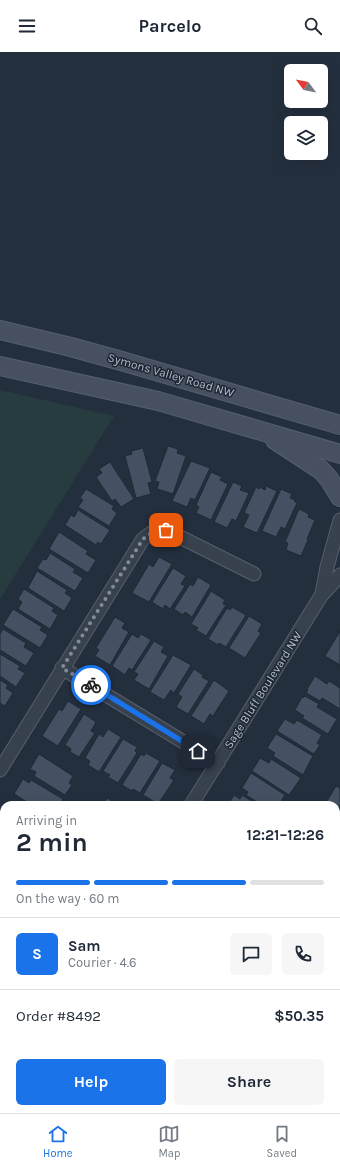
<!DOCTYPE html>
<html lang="en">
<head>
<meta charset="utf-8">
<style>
	body { margin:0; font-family:Karla,sans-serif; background:#f6f6f7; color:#1f2937; height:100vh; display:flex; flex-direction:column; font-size:15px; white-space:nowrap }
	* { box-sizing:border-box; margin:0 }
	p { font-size:13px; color:#747a83 }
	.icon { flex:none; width:22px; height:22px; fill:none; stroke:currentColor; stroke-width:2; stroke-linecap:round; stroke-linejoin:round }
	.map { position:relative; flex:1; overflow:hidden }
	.drawer { position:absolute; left:0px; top:749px; width:340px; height:312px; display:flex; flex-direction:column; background:#fff; border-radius:12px 12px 0 0; box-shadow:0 4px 16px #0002 }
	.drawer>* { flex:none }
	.needle { width:26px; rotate:302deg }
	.tools { position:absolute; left:284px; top:12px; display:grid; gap:8px }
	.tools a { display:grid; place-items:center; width:44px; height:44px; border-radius:6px; background:#fff; box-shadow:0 4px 16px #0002; font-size:20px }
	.pin { position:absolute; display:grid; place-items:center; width:34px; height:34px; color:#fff; margin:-17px; border-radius:8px; box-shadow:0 2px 6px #0006 }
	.courier { position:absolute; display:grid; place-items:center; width:40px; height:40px; margin:-20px; border:3px solid #1a73e8; border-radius:50%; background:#fff; color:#222; box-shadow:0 1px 5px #0007 }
	.summary em { font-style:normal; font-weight:700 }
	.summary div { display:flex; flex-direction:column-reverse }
	.summary { display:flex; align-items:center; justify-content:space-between; height:68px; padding:0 16px }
	h1 { font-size:26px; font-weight:700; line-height:30px }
	.bar { display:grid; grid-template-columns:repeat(4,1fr); gap:6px 4px; align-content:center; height:48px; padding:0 16px }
	.bar i { height:5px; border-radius:3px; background:#e0e1e3 }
	.bar .current { background:#1a73e8 }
	.bar p { grid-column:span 4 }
	.line { display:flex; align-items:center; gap:10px; padding:0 16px; border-top:1px solid #e0e1e3 }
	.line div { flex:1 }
	.round { display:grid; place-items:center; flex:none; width:42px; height:42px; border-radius:6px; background:#f6f6f7 }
	.action { display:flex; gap:8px; margin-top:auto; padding:8px 16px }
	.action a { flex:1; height:46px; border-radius:6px; background:#1a73e8; color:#fff; font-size:16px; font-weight:700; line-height:46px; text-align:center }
	.action a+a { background:#f6f6f7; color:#1f2937 }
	header { display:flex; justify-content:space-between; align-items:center; height:52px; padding:0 16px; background:#fff; font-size:18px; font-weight:700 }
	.tabs { display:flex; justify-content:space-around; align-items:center; height:56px; border-top:1px solid #e0e1e3; background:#fff; font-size:11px; color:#747a83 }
	.tabs a { display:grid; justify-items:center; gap:2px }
	.tabs .current { color:#1a73e8 }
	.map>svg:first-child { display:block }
</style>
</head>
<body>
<header><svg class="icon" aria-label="menu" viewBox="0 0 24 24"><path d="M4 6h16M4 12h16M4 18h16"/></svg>Parcelo<svg class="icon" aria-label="search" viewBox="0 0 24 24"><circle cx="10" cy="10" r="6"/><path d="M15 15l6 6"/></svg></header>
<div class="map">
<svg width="340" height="1061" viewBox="0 0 340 1061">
	<rect width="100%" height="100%" fill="#242f3e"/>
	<!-- green -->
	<path fill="#263c3f" d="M0,338L114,364L0,547Z"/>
	<!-- building -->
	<path fill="#455162" stroke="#1f2835" d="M168,394L178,397L177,401L186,404L173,442L157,437L159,430L155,429Z
		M143,396L152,430L148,431L151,442L136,446L125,404L132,402L131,399Z
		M191,409L210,416L195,448L191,446L187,455L172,449Z
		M110,410L134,447L121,455L115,447L112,449L96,425L102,421L99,417Z
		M211,420L222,425L220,428L228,432L211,468L196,461L199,455L196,453Z
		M233,430L242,434L240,438L249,441L236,469L232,467L227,476L214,470Z
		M266,434L277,439L257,481L243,475L249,463L244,461L256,435L259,437L260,435L265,438Z
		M86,437L114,454L112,457L117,461L109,474L78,455L83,448L80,446Z
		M281,437L292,442L290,446L295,448L294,449L297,451L285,477L281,475L276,485L262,479Z
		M299,457L309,462L308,465L315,468L307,487L308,488L301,504L286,498L288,491L285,490Z
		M78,458L110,478L101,492L98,490L96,493L65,473L71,463L74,465Z
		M59,480L88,499L86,502L96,508L88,521L49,497Z
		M50,501L75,517L73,520L83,526L75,539L37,516L43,507L46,508Z
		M159,505L172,512L149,550L132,541L149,512L153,515Z
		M173,516L186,524L181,532L185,534L170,557L165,553L163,557L152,550Z
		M37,519L67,538L65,541L72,546L64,559L28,536Z
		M198,525L211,533L192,565L185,560L183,563L174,557L190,532L193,534Z
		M24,537L54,556L52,559L58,563L50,577L18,557L22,550L18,547Z
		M211,539L225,548L223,552L226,553L206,584L196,578L198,576L191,572Z
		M232,555L246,563L226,595L219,591L218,593L208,587L227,556L230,558Z
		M13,557L42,575L40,578L48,583L40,596L3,573Z
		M249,564L262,572L258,579L261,581L245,606L229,596Z
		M115,565L125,571L122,576L129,580L110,613L95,604L99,598L96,596Z
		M3,577L26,591L24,595L34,601L26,614L0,598V582Z
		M340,579V613L325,604Z
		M132,582L138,586L141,582L151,588L132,618L129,616L125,623L112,614Z
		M154,589L164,595L161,600L168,604L149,637L134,628L138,622L134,620Z
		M0,602L20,614L18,617L25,621L16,635L0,624Z
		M173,603L191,613L174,641L171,638L164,648L150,640Z
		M194,617L203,623L202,625L209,629L188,662L176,655L182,645L178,642Z
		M315,624L327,632L329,629L340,636V657L322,646L320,649L306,641L308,638L307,637Z
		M0,628L8,633L6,636L13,641L5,654L0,651Z
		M214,628L229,639L213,664L210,662L204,672L191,664Z
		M305,644L319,652L317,655L337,667L328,682L302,666L304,664L295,658L302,645L303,646Z
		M68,649L81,657L58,694L42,684L59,657L62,659Z
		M84,662L96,670L91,679L95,681L79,705L70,700L71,697L65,693Z
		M285,667L294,672L297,668L322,683L317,691L320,693L314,702L277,679Z
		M108,677L121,685L99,720L88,713L90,709L85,706L99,682L103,685Z
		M276,682L313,704L303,723L273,704L275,701L267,696Z
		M123,687L137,695L135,699L137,701L118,731L108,725L110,723L103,719Z
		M146,701L160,709L140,741L133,737L132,739L122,733L141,702L144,704Z
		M39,702L73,724L69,731L72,733L65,743L34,724L36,720L30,717Z
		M260,706L269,711L271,707L301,726L289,743L252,719Z
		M162,711L175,718L170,726L174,728L158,752L143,743Z
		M251,721L285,743L280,751L284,753H262L246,743L248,740L242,736Z
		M23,727L29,731L31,728L63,747L60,753H32L14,742Z
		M336,734L340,736V756L336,753L327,749Z
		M234,743L240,747L242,743L258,753H228Z
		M107,746L119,753H103Z
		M336,756L340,758V779L336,777Z
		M0,773L4,776V794L0,792Z
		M336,779L340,782V801L336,799Z
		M0,801L4,802V823L0,822Z
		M336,804L340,806V807L336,815Z
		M0,847L4,848V889H0Z
		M338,908L340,909V931L336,929V911Z
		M339,934L340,935V955L336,953V937H337Z
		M336,954L340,957V978L336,975Z
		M4,964V994L0,993V980Z
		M340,1024V1052L336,1059L332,1057H336V1031Z
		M9,1057H29L27,1061H8Z
		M34,1057H56L54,1061H33Z
		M122,1057H138L136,1061H129Z
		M144,1057H165L163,1061H141Z
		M170,1057H189L186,1061H169Z"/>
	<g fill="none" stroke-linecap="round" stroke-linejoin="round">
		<!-- street casing -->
		<g stroke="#565f6c" stroke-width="15">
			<path id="street" d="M322,542L327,515L340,468
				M62,616L218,711
				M0,718L143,487L154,479L166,478L254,522
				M191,753L321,544L340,523
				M336,867L340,860
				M336,875L340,878
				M0,917H4
				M273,1057L280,1061
				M215,1061L217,1057"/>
		</g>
		<!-- secondary casing -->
		<g stroke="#565f6c" stroke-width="20">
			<path id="secondary" d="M0,278L71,295L125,310L340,373
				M0,314L158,349L340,402
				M275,388L321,418L329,427L340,445"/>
		</g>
		<!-- street -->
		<use href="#street" stroke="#38414e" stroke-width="13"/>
		<!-- secondary -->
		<use href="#secondary" stroke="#465061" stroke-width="18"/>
	</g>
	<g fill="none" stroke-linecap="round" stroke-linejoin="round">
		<!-- done -->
		<path stroke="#828b98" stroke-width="4" stroke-dasharray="0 7.2" d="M91,633L62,616L143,487L154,479L166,478"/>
		<!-- route -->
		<path stroke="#1a73e8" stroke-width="5" d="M91,633L198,699"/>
	</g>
	<g text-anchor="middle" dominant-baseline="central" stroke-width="3" stroke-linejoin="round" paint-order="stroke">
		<!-- street labels -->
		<g font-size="12" fill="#b4bcc9" stroke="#1d2633">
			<text transform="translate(171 323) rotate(16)">Symons Valley Road NW</text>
			<text transform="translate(263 638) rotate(-58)">Sage Bluff Boulevard NW</text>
		</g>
	</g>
</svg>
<div class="tools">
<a><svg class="needle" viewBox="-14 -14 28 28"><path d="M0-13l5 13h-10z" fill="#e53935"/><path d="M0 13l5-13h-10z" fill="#747a83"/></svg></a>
<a><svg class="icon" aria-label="layers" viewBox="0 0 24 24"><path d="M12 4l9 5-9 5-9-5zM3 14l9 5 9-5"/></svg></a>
</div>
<div class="pin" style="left:166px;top:478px;background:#ea580c"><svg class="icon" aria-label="bag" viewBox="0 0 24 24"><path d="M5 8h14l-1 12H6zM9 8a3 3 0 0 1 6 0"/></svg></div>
<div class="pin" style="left:198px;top:699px;background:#1f2937"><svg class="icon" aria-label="home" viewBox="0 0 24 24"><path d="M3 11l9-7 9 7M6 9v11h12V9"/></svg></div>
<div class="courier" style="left:91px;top:633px"><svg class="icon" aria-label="bike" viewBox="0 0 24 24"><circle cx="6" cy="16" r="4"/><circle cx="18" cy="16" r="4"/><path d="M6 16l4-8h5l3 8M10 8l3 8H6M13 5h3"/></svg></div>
<section class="drawer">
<div class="summary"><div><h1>2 min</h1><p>Arriving in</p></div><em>12:21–12:26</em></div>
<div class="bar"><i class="current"></i><i class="current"></i><i class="current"></i><i></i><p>On the way · 60 m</p></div>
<div class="line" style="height:72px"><b class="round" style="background:#1a73e8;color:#fff">S</b><div><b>Sam</b><p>Courier · 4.6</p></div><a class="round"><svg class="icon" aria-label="chat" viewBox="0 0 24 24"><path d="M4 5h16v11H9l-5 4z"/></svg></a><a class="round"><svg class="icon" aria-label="phone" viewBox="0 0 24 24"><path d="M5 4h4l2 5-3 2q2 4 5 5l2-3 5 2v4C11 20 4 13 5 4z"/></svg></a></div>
<div class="line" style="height:52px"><div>Order #8492</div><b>$50.35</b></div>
<div class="action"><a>Help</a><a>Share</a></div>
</section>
</div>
<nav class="tabs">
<a class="current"><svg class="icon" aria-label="home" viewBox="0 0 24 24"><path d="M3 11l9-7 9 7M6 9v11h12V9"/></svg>Home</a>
<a><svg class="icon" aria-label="map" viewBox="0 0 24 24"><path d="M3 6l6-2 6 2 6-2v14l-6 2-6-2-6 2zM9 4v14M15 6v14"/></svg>Map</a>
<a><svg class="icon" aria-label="saved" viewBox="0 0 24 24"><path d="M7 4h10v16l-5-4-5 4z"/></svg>Saved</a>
</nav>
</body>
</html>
